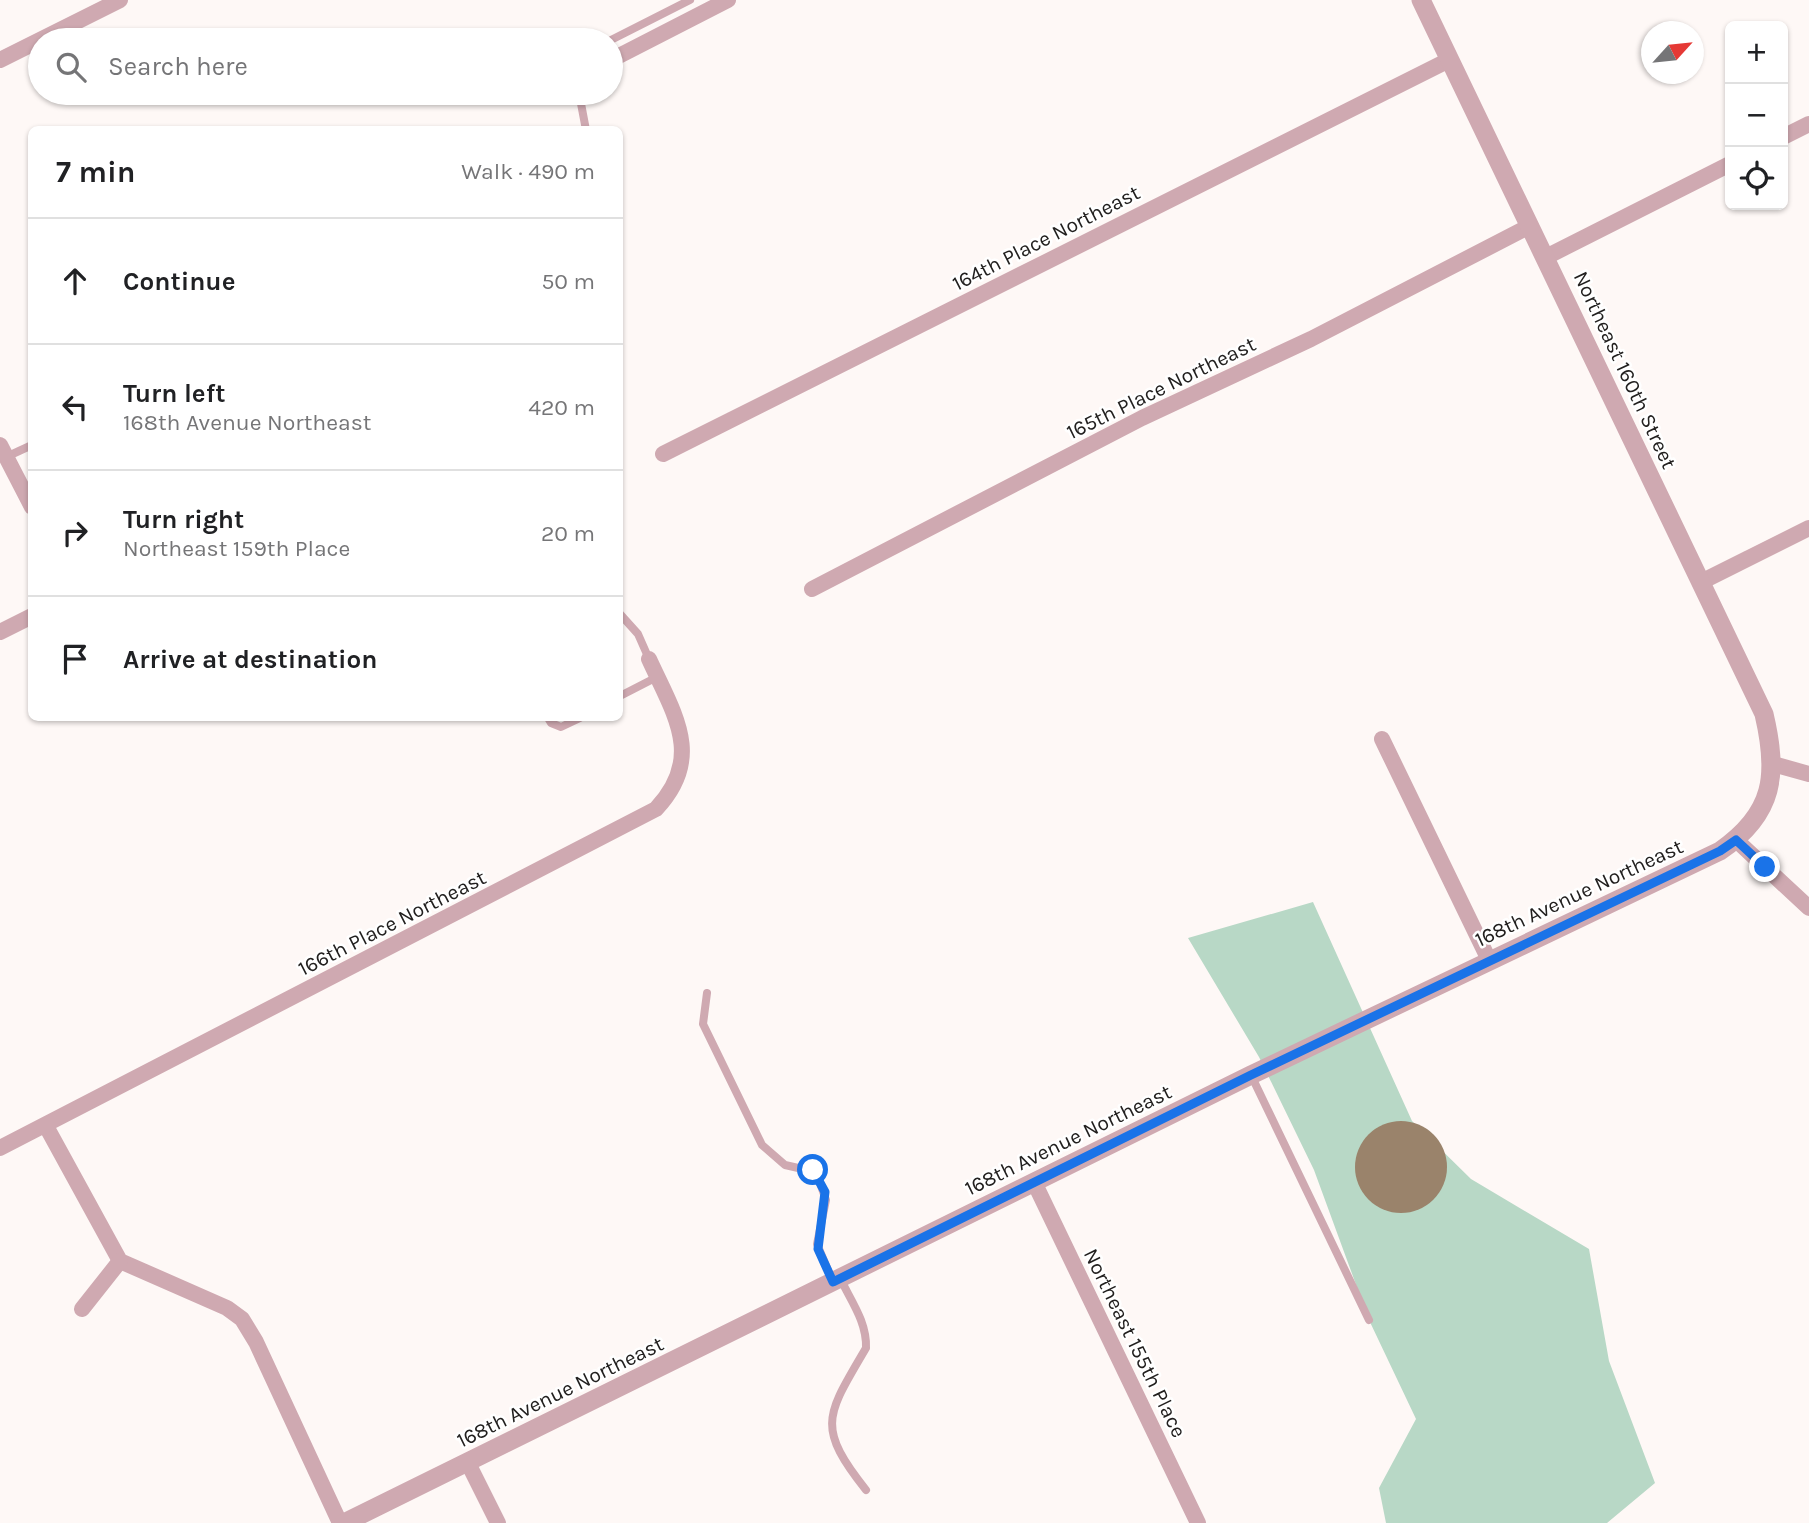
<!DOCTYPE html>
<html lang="en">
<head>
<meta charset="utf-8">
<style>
	body { margin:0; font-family:Karla,sans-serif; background:#f2f2f2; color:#202124 }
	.controls { position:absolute; right:21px; top:21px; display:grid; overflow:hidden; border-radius:10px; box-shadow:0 2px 5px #0004 }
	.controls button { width:63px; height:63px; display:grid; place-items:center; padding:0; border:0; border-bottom:2px solid #e0e0e0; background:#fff; color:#202124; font:35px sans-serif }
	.compass { position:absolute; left:1641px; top:21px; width:63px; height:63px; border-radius:50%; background:#fff; box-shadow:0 2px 5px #0004; rotate:63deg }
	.stop { position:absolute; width:21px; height:21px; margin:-16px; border:5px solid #1a73e8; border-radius:50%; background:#fff }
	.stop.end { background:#1a73e8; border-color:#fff; box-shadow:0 2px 7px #0008 }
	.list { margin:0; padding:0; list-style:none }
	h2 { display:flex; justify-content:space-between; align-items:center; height:91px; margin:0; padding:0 28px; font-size:30px }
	h2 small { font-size:23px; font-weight:400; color:#757577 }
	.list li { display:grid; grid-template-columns:46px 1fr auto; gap:21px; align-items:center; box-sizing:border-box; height:126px; padding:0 28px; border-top:2px solid #e0e0e0 }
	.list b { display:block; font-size:26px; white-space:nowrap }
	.list p { margin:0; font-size:23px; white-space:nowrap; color:#757577 }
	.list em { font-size:23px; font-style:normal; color:#757577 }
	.icon { flex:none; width:38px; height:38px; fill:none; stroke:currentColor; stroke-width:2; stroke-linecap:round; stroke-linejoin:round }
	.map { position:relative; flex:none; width:1809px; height:1523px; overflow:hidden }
	.search { position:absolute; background:#fff; box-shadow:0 2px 5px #0004; left:28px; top:28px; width:595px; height:77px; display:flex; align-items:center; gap:18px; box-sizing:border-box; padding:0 24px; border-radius:38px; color:#757577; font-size:26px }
	.panel { position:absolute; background:#fff; box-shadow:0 2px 5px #0004; left:28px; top:126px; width:595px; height:595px; border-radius:10px }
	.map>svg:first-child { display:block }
</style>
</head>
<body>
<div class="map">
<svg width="1809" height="1523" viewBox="0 0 1809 1523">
	<rect width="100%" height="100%" fill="#fef8f6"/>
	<polygon fill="#b8d8c6" points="1313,902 1412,1121 1471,1179 1589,1249 1609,1361 1655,1483 1607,1523 1386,1523 1379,1488 1416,1419 1369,1320 1314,1170 1259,1057 1188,938"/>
	<circle fill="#9a836b" cx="1401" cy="1167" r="46"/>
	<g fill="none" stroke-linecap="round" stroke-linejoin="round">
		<g stroke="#cfa9b1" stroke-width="8">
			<polyline points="611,40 690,0"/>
			<polyline points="579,93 586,130"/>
			<polyline points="6,457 32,445"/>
			<polyline points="620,614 638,634 649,659"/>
			<polyline points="620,696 657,677"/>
			<polyline points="548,718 551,723 561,727 580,718"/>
			<polyline points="707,993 703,1024 762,1145 785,1165 816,1172 826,1200 817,1244 833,1282"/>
			<polyline points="1251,1075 1369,1320"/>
			<path d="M840,1278C851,1301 867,1322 866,1348C827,1415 815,1426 866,1490"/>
		</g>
		<g stroke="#cfa9b1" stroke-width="16">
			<polyline points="0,60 120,0"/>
			<polyline points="611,60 728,0"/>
			<polyline points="1783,137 1809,124"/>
			<polyline points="1546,257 1730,164"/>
			<polyline points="0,445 32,507"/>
			<polyline points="663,454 1449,60"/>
			<polyline points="1701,582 1809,528"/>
			<polyline points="812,589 1142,418 1311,339 1530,226"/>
			<polyline points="0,632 32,616"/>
			<polyline points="1382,739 1489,960"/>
			<polyline points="1773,764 1809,774"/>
			<polyline points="1736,840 1809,908"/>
			<polyline points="46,1126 120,1261 227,1308 242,1319 256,1342 340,1523"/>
			<path d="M0,1148L656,809C705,757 674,714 649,659"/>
			<polyline points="1034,1182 1198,1523"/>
			<polyline points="82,1309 120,1261"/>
			<polyline points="468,1463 498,1523"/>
		</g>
		<path stroke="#cfa9b1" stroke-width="19" d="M344,1523L1251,1075L1720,851C1775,813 1778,774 1764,714L1421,0"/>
	</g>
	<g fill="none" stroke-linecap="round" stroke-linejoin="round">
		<polyline stroke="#1a73e8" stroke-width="9" points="813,1170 825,1192 818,1249 833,1282 1251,1075 1720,851 1736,840 1765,867"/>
	</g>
	<g text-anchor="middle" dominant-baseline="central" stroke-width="5" stroke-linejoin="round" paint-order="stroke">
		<g font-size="21" fill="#22201f" stroke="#fff">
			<text transform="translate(1046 238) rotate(-27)">164th Place Northeast</text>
			<text transform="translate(1625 370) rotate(65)">Northeast 160th Street</text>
			<text transform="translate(1161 388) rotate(-26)">165th Place Northeast</text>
			<text transform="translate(1579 893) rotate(-25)">168th Avenue Northeast</text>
			<text transform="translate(392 923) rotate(-27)">166th Place Northeast</text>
			<text transform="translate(1068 1140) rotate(-26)">168th Avenue Northeast</text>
			<text transform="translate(1135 1343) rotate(64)">Northeast 155th Place</text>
			<text transform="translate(560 1392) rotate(-26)">168th Avenue Northeast</text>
		</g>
	</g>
</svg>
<div class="controls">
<button>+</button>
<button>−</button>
<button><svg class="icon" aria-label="locate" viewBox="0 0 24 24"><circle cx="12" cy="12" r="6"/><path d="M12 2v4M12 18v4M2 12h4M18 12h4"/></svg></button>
</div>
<svg class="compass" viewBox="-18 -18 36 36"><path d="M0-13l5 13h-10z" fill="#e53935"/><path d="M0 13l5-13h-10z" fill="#757577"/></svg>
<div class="stop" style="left:813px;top:1170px"></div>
<div class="stop end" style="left:1765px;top:867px"></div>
<div class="search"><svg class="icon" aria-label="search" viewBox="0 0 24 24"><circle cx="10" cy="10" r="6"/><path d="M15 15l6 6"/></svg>Search here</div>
<section class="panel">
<h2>7 min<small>Walk · 490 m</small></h2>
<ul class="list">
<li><svg class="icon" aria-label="ahead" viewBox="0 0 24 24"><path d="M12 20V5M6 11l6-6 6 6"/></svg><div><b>Continue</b></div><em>50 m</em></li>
<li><svg class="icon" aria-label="left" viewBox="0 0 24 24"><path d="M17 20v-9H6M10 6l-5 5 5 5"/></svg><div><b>Turn left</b><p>168th Avenue Northeast</p></div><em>420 m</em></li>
<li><svg class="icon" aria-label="right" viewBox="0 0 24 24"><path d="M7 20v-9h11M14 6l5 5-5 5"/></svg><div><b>Turn right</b><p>Northeast 159th Place</p></div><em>20 m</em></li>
<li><svg class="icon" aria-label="arrive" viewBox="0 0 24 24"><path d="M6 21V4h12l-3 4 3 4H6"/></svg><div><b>Arrive at destination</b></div></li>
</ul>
</section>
</div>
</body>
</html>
